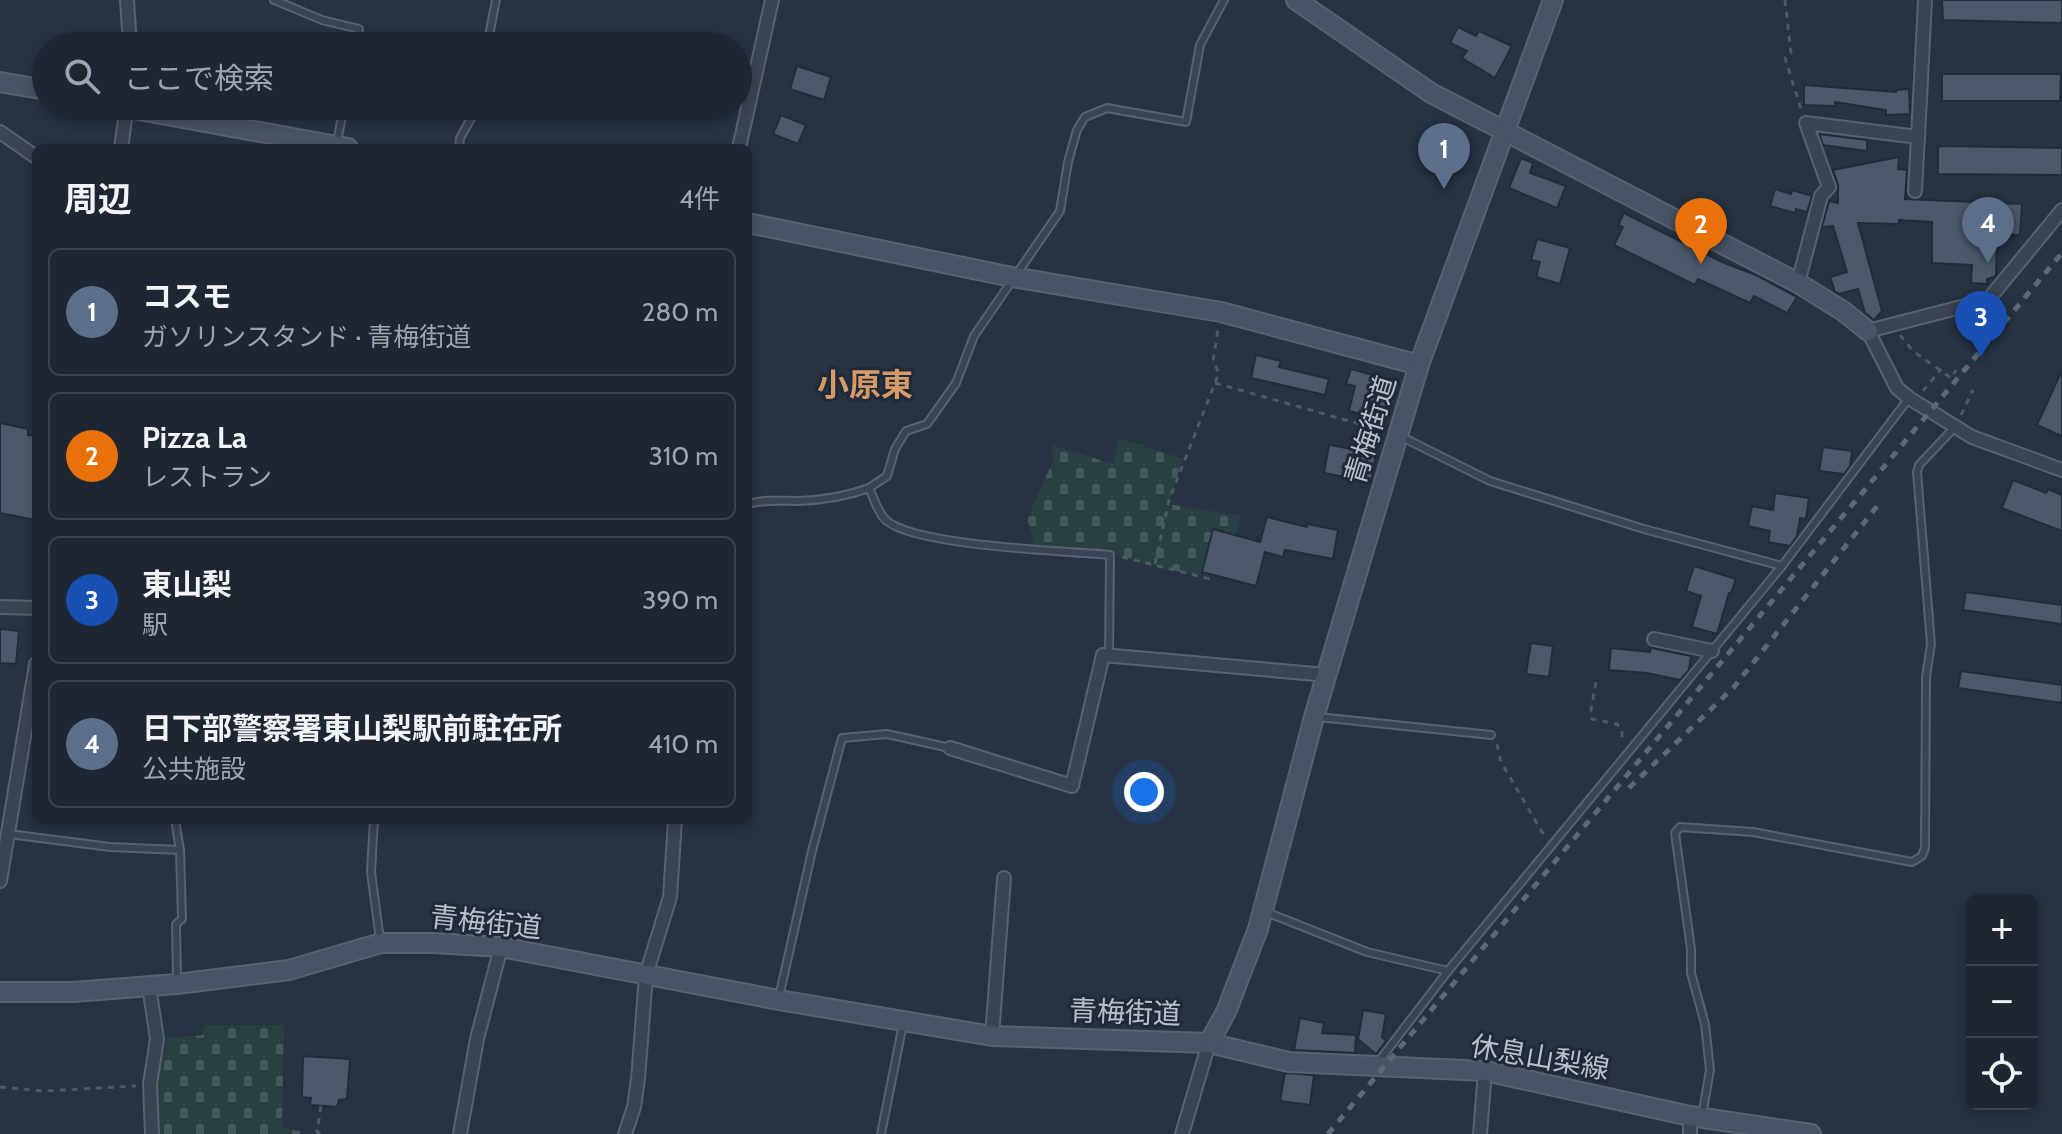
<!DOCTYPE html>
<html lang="ja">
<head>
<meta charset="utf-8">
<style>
	body { margin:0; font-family:Cabin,"Noto Sans JP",sans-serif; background:#2a323e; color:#f1f3f6 }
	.controls { position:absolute; right:24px; bottom:24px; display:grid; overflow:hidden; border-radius:12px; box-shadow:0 4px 12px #0003 }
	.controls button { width:72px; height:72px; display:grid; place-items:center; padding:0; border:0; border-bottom:2px solid #3b434d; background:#1d2632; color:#f1f3f6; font:40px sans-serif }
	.you { position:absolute; left:1144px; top:792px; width:28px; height:28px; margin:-20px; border:6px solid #fff; border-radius:50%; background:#1a73e8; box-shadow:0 0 0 12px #1a73e833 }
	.badge { display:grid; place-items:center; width:52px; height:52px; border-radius:50%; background:#bca0f2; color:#fff; font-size:26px; font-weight:700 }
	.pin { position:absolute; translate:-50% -66px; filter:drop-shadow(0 2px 4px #0008) }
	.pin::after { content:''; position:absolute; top:42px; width:28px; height:24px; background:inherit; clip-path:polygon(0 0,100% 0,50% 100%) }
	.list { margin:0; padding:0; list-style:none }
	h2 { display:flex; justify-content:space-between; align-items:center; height:104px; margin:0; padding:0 32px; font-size:34px }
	h2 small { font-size:26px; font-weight:400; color:#a0a5ac }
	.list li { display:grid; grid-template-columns:52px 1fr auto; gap:24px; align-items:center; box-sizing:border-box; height:128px; margin:0 16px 16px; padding:0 16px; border:2px solid #3b434d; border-radius:12px }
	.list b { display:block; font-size:30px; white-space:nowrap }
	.list p { margin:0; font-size:26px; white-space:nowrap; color:#a0a5ac }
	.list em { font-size:26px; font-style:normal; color:#a0a5ac }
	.icon { flex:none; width:44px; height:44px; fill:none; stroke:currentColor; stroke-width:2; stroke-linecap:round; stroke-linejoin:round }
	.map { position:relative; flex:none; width:2062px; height:1134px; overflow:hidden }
	.search { position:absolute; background:#1d2632; box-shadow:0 4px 12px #0003; left:32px; top:32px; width:720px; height:88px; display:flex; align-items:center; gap:20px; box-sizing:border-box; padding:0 28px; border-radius:44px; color:#a0a5ac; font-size:30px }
	.panel { position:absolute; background:#1d2632; box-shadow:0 4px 12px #0003; left:32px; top:144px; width:720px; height:680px; border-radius:12px }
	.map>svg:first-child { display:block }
</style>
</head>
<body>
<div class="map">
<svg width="2062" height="1134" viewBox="0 0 2062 1134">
	<defs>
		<pattern id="cemetery-stones" width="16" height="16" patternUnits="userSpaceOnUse" patternTransform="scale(2)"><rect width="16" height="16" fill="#294043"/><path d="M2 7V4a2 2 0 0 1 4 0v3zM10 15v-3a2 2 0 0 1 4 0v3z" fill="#465a5d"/></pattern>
	</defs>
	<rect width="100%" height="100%" fill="#273242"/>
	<g fill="url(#cemetery-stones)">
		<polygon points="1119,438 1183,459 1168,504 1241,516 1235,535 1213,530 1202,572 1198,576 1110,555 1036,548 1027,519 1053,461 1052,445 1113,464"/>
		<polygon points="205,1025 284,1025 282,1128 300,1131 300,1134 152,1134 157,1039 203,1035"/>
	</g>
	<g fill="#4d596b" stroke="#222b39" stroke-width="2">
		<polygon points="1942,0 2062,0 2062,23 1943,20"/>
		<polygon points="1458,27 1476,36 1479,31 1512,46 1495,78 1462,58 1467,51 1450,43"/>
		<polygon points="797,66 831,77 824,100 790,89"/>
		<polygon points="1942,74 2061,74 2060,101 1942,101"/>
		<polygon points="1804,85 1896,92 1896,90 1909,89 1910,114 1886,115 1886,110 1835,102 1835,106 1804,105"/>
		<polygon points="781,115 806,125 798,144 773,134"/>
		<polygon points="1819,134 1867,140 1867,151 1823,145"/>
		<polygon points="1938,146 2062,148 2062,175 1938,174"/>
		<polygon points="1899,157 1898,169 1907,170 1905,199 2022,204 2020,235 1997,234 1996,276 1987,279 1987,284 1971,283 1972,265 1932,263 1932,222 1899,220 1899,224 1858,223 1882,311 1874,320 1865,313 1858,289 1839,294 1835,292 1830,277 1847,272 1833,226 1822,227 1829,201 1838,203 1838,185 1833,170"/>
		<polygon points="1521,158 1533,163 1530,173 1566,186 1557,208 1509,188"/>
		<polygon points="1775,189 1791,194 1792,190 1812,196 1807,212 1796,209 1795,213 1770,206"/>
		<polygon points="1624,213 1722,262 1756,275 1797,297 1787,313 1754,296 1750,303 1698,279 1695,285 1614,245 1623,227 1618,225"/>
		<polygon points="1537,239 1570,248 1560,284 1536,277 1540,262 1531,260"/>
		<polygon points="1256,355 1281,361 1279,367 1329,379 1325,395 1251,378"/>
		<polygon points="1351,369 1388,379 1382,399 1390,401 1386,420 1349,411 1355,386 1346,384"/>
		<polygon points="2062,370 2062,436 2037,425"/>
		<polygon points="0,423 28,429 28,435 36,436 36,520 0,513"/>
		<polygon points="1329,445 1376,453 1371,482 1324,473"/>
		<polygon points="1823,447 1852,451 1850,466 1844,474 1819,471"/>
		<polygon points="2013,480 2046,493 2048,489 2062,495 2062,531 2002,508"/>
		<polygon points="1775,493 1809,498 1806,519 1800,518 1797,536 1790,546 1768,542 1770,531 1748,526 1752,506 1773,510"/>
		<polygon points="1267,517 1307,527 1307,524 1338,530 1333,559 1285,550 1283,557 1265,552 1256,586 1202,572 1213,529 1260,542"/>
		<polygon points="1694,566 1736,579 1731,593 1729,593 1717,634 1692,627 1701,596 1686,591"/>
		<polygon points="1966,592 2062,605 2062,624 1963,610"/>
		<polygon points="0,629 19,631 16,664 0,663"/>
		<polygon points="1531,643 1553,646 1549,677 1526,674"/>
		<polygon points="1611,648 1650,652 1651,648 1691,656 1689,670 1680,680 1647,673 1609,670"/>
		<polygon points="1961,671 2062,685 2062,703 1958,688"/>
		<polygon points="1363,1010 1386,1014 1382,1037 1386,1041 1376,1054 1358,1039"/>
		<polygon points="1300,1018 1324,1023 1322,1033 1356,1035 1355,1053 1294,1050"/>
		<polygon points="303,1056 350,1059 347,1099 339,1100 337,1107 310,1105 311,1098 302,1097"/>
		<polygon points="1285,1073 1314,1075 1310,1105 1280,1101"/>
	</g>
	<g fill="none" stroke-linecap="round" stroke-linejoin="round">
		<g stroke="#59626f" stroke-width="10">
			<g id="lane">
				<polyline points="274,0 322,20 359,29 356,46"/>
				<polyline points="487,46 496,0"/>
				<polyline points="337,142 344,106"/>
				<polyline points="459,148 460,138 478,106"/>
				<polyline points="1400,436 1490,481 1644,529 1782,566"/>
				<polyline points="869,488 887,476 895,449 906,431 927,424 956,383 974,336 1060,211 1068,162 1077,130 1085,117 1107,108 1186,122 1200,45 1224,0"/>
				<path d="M748,504C765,499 782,501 799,501C823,500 847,496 869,488C874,498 878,514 887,521C917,546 1064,551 1110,555L1109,655"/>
				<polyline points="1318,717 1491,735"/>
				<polyline points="175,820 180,850 182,919 176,924 177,982"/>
				<polyline points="374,820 371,872 380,940"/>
				<polyline points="9,834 110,847 180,850"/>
				<polyline points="1266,912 1367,952 1448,971"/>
				<polyline points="779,997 812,851 842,738 887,734 950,748"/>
				<polyline points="1379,1061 1448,971 1782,566 1909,398"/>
				<polyline points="1702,1116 1710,1070 1705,1024 1691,973 1691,949 1675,833 1680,827 1753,832 1912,862 1922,856 1925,848 1926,677 1931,644 1917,472 1919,465 1954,428"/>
				<polyline points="881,1134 903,1024"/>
			</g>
		</g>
		<g stroke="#59626f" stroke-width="16">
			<g id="street">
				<polyline points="127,0 130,46"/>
				<polyline points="0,132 36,157"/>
				<polyline points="1918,137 1925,0"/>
				<polyline points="121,148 127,106"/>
				<polyline points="739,148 772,0"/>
				<polyline points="2062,210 1988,300 1868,331 1897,388 1909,398 1972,437 2062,470"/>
				<polyline points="1798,283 1821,196 1829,187 1806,123 1918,137 1915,191"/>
				<polyline points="0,607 36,608"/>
				<polyline points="1654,639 1712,651"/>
				<polyline points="950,748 1072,786 1103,655 1327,675"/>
				<polyline points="0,881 36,664"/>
				<polyline points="149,986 157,1039 150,1084 152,1134"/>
				<polyline points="992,1036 1004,878"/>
				<polyline points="1690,1116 1690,1134"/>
				<polyline points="460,1134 477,1039 501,947"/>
				<polyline points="625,1134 634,1107 638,1079 646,975 670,897 675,820"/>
				<polyline points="1182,1134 1209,1043"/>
				<polyline points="1480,1134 1485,1071"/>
			</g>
		</g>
		<g stroke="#59626f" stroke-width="22">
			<g id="secondary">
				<polyline points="1296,0 1431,93 1798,283 1843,311 1868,331"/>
				<polyline points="0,82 46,90"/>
				<polyline points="117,106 348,148"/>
				<polyline points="748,223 1012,277 1221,312 1419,365"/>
				<polyline points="0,992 73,992 177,984 289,970 381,943 433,943 501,947 779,1000 992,1036 1209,1043 1289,1062 1485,1071 1690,1116 1811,1134"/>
				<polyline points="1209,1043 1226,1012 1258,929 1314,717 1419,365 1553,0"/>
			</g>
		</g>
		<g stroke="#475d60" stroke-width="3" stroke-dasharray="6 6" stroke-linecap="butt">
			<polyline points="1785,0 1791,53 1785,58 1802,112"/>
			<polyline points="1900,335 1913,351 1951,378 1956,370"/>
			<polyline points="1215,383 1381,430"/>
			<polyline points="1923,391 1941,369"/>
			<polyline points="1961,415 1973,390"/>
			<polyline points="1122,557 1210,579"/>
			<polyline points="1155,564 1169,500 1219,373 1213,361 1218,329"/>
			<polyline points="1596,682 1591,710 1592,719 1617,724 1622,730 1622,743"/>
			<polyline points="1497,744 1501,762 1545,837"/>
			<polyline points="0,1087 43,1091 136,1086"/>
			<polyline points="321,1106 317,1132 322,1134"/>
		</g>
		<use href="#lane" stroke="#3b4452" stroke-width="6"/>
		<use href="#street" stroke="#3b4452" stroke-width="12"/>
		<use href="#secondary" stroke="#495365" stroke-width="18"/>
		<g stroke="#5d6879" stroke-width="5" stroke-dasharray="8 8" stroke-linecap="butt">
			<polyline points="1629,788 1734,687 1882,500"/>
			<polyline points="1328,1134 2062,253"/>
		</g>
	</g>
	<g text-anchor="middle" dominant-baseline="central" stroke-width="6" stroke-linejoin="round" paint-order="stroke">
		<g font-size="28" fill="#b8c0cc" stroke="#202937">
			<text transform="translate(1370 430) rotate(-73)">青梅街道</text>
			<text transform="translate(486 922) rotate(6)">青梅街道</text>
			<text transform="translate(1125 1012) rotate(2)">青梅街道</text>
			<text transform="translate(1540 1057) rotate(10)">休息山梨線</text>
		</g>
		<g font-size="32" font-weight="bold" fill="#d59a6a" stroke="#202937">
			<text x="865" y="384">小原東</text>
		</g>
	</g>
</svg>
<div class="controls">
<button>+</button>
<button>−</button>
<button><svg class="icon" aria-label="locate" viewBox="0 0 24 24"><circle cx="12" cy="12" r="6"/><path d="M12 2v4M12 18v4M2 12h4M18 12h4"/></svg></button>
</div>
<div class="you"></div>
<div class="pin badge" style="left:1444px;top:189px;background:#5c6f8a">1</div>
<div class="pin badge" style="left:1701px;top:264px;background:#e8710a">2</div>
<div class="pin badge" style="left:1981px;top:357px;background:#1a4fb4">3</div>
<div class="pin badge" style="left:1988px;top:263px;background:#5c6f8a">4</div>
<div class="search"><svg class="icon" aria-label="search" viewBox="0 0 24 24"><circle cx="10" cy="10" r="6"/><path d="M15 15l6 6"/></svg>ここで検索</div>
<section class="panel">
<h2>周辺<small>4件</small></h2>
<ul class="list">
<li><span class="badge" style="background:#5c6f8a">1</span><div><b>コスモ</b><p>ガソリンスタンド · 青梅街道</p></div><em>280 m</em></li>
<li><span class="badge" style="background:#e8710a">2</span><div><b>Pizza La</b><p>レストラン</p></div><em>310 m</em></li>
<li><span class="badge" style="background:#1a4fb4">3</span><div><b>東山梨</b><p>駅</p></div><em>390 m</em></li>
<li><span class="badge" style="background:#5c6f8a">4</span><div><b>日下部警察署東山梨駅前駐在所</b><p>公共施設</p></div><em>410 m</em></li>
</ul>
</section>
</div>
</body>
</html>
